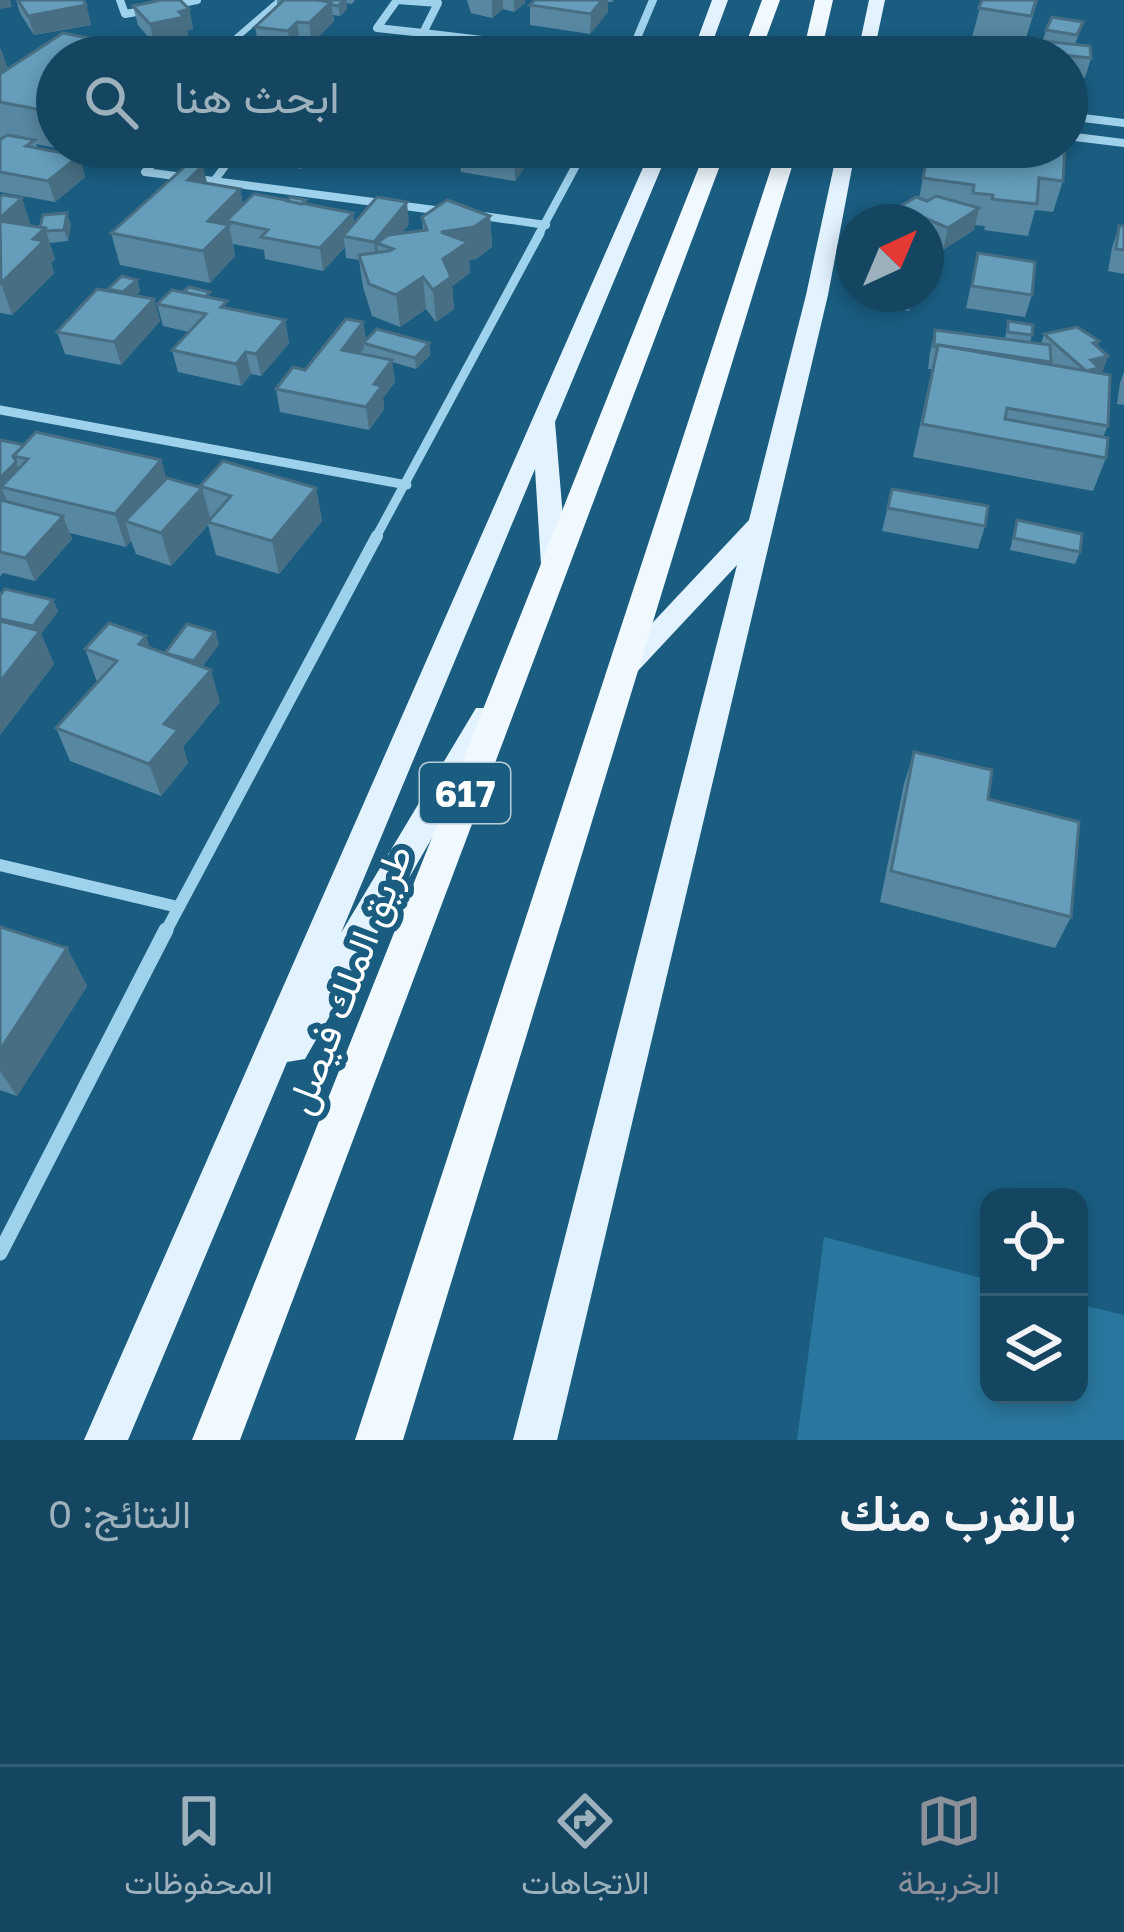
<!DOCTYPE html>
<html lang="ar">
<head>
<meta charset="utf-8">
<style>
	body { margin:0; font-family:"Golos Text",Vazirmatn,sans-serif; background:#21506a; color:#f1f3f6; direction:rtl }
	.controls { position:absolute; right:36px; bottom:36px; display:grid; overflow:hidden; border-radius:24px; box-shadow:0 6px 18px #0003 }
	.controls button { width:108px; height:108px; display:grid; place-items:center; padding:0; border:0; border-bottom:3px solid #335e76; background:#144661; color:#f1f3f6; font:60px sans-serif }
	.compass { position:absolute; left:836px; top:204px; width:108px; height:108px; border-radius:50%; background:#144661; box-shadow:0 6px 18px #0003; rotate:44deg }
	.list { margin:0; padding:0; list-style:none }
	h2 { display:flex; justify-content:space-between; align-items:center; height:156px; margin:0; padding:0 48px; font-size:51px }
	h2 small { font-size:39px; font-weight:400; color:#9db1bd }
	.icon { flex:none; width:66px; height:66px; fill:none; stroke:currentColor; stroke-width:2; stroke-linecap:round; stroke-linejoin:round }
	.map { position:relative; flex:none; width:1124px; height:1440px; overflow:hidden; direction:ltr }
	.search { position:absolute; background:#144661; box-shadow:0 6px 18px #0003; left:36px; right:36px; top:36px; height:132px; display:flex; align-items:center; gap:30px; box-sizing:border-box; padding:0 42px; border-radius:66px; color:#9db1bd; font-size:45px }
	.sheet { height:324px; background:#144661 }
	nav { display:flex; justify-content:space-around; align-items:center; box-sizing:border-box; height:168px; border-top:3px solid #335e76; background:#144661; font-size:33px; color:#9db1bd }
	nav a { display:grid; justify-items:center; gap:6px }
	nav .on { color:#8c9099 }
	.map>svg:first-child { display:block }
</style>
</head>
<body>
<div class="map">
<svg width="1124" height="1440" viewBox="0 0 1124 1440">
	<rect width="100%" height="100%" fill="#1a5d81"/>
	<polygon fill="#29779e" points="824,1237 989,1280 989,1395 1079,1395 1079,1304 1124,1315 1124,1440 797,1440"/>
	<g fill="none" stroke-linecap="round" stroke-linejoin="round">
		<polyline stroke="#9ed1eb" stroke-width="6" points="214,57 280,0"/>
		<g stroke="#9ed1eb" stroke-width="8">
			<polyline points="120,0 125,14 148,10"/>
			<polygon points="397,0 438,3 423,33 377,28"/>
			<polyline points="168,6 197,0"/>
			<polyline points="423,33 628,57"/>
			<polyline points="629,57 653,0"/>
			<polyline points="1067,116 1124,123"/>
			<polyline points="1067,136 1124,143"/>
			<polyline points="169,147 145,172 450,212"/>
			<polyline points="214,181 239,147"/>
			<polyline points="476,215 546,225"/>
			<polyline points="538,236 586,147"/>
		</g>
		<g stroke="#9ed1eb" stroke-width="9">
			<polyline points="0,410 407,485"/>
			<polyline points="375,539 540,233"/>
		</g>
		<g stroke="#9ed1eb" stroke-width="12">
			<polyline points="0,865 178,907"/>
			<polyline points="165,933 377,536"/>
		</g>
		<polyline stroke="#9ed1eb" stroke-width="15" points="0,1253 166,930"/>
		<g fill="#e2f3ff" fill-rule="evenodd">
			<polygon points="712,0 728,0 707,57 691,57"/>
			<polygon points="869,0 885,0 873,57 857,57"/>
			<polygon points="652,147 670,147 555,422 567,565 554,574 541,565 535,469 341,933 476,708 498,708 502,716 305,1059 287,1062 128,1440 84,1440"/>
			<polygon points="838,147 856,147 828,295 557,1440 513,1440 737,565 635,674 625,678 611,667 749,520 806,295"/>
		</g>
		<g fill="#f0f9ff" fill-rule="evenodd">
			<polygon points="762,0 780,0 759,57 741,57"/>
			<polygon points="815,0 833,0 820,57 802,57"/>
			<polygon points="707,147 727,147 240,1440 192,1440"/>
			<polygon points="778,147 798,147 403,1440 355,1440"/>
		</g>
	</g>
	<g fill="#5787a1">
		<polygon points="16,0 83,0 86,5 91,25 34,35 20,13"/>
		<polygon points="277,0 355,0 352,4 346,3 347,9 340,16 333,15 334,21 312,43 300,42 291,51 259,47 255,27 277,6"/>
		<polygon points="467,0 525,0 525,3 514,12 503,9 492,18 471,13"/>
		<polygon points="535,0 614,0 612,2 608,2 608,12 590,34 530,25 530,5"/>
		<polygon points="982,0 1038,0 1024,44 972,37"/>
		<polygon points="133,6 189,9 193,29 187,30 188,36 154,44 138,25"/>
		<polygon points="1046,30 1080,32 1075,44 1091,58 1085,78 1067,76 1067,57 1028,57 1032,40 1060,43 1043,40"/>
		<polygon points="63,33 168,54 169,57 57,57 57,147 117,147 104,158 36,144 38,148 79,156 85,177 55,202 0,192 0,140 3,138 0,137 0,74 4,72 0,72 0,48 8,69"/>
		<polygon points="255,147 328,147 301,169 257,159"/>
		<polygon points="361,147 435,147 417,165 362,153"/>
		<polygon points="462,147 537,147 537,149 515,181 461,172 459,151"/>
		<polygon points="929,147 1063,181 1053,212 1035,210 1028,236 984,230 985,226 975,225 974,230 943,250 926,242 926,222 896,222 899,207 919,198"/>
		<polygon points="240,189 243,205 306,200 307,204 353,213 354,223 409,224 402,233 423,230 422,217 490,216 492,247 476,259 469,260 470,273 452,286 454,309 436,322 426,309 400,327 372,316 363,287 359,260 346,258 345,247 323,271 265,259 264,250 233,244 235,256 210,283 120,265 111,233"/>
		<polygon points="0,197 31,226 40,227 71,225 68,241 49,243 55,259 51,263 54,273 12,315 0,313"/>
		<polygon points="1119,226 1124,226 1124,274 1108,271 1112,248"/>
		<polygon points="978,253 1032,295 1025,317 966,308"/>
		<polygon points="137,280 140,291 135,296 154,299 160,321 121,365 65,354 57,332 108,291 108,289"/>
		<polygon points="871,294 913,294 909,311 869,304"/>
		<polygon points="212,298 228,309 285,320 289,343 261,376 251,374 241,386 178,372 172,350 189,332 163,326 157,304"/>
		<polygon points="1008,321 1032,335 1030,342 1041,344 1044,334 1097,346 1108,356 1102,373 1108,426 1103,437 1106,458 1093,491 913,457 932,369 928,369 930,353 935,330 1005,339"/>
		<polygon points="363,322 366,340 429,343 430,355 416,369 392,362 395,382 383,398 384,409 369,430 280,412 276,389 305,370"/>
		<polygon points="1124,372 1124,405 1117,404 1120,383"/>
		<polygon points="0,440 24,445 161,460 166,478 200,487 316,488 322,521 279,574 216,555 208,525 171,566 136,554 131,541 126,547 70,533 72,539 35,581 3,573 0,577"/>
		<polygon points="892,489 985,526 978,549 882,531"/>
		<polygon points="1017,520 1080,552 1075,564 1010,550"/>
		<polygon points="0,595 53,600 58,611 41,634 54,664 0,735"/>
		<polygon points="215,632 219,644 202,667 220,702 183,747 188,763 161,796 70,761 56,728 97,682 85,649 151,648 165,653"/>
		<polygon points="914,752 988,799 1071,917 1055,948 880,902 904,784"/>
		<polygon points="0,927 67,948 87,986 17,1096 0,1090"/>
	</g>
	<g fill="#476e83">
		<polygon points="0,0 10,0 12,7 0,9"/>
		<polygon points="346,0 347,9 340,16 338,6"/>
		<polygon points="492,0 503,0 503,9 492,18"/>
		<polygon points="514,0 525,0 525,3 514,12"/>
		<polygon points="602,0 608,0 608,12 590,34 591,14"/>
		<polygon points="331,2 334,21 312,43 309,23"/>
		<polygon points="86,5 91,25 34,35 28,16"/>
		<polygon points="189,9 193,29 187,30 188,36 154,44 150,24"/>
		<polygon points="297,22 300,42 291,51 288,31"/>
		<polygon points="0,51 2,51 8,71 0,72"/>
		<polygon points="101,147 117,147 104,158"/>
		<polygon points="298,147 328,147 301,169"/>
		<polygon points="415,147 435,147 417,165"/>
		<polygon points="523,147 537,147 537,149 515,181 514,159"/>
		<polygon points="79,156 85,177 55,202 48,181"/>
		<polygon points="203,165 210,196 188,180"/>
		<polygon points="240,189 246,220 226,221 227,227 229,225 235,256 210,283 203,251 208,221"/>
		<polygon points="22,198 32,229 0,228 0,218"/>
		<polygon points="407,202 409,224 390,248 377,243 379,261 377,264 374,242"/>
		<polygon points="979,208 974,230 943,250 948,228"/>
		<polygon points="67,213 71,225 68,241 64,230"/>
		<polygon points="353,213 356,235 343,236 345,247 323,271 320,248"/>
		<polygon points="490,216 492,247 476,259 469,260 470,273 452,286 454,309 436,322 433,290 441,232"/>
		<polygon points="45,228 55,259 51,263 54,273 12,315 1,283 33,239"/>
		<polygon points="423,277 426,309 400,327 396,295"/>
		<polygon points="137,280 140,291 126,303 123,292"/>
		<polygon points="154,299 160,321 121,365 114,342"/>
		<polygon points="285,320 289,343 261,376 256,354"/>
		<polygon points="363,322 366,344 363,343 364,348 346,372 342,350"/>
		<polygon points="1099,341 1092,360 1108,356 1100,379 1091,391 1093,343"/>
		<polygon points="429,343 430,355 416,369 415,358"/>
		<polygon points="246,352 251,374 241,386 236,364"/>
		<polygon points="392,360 395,382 383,398 384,409 369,430 366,407 374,384"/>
		<polygon points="161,460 170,493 125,521 131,541 126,547 115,514"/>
		<polygon points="16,462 25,485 1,487 8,503 0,511 0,478"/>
		<polygon points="202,488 211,521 171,566 161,533"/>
		<polygon points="316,488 322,521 279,574 272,541"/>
		<polygon points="63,516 72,539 35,581 25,558"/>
		<polygon points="53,600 58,611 41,634 54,664 0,735 0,682 37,635 33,626"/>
		<polygon points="215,632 219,644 198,673 194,661"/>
		<polygon points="146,636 158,669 139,644"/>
		<polygon points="211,670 220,702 183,747 188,763 161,796 149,764 164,724"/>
		<polygon points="67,948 87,986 17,1096 0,1071 0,1050"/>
	</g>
	<g fill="#659dbb" stroke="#476e83" stroke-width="3">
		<polygon points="18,0 83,0 86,5 28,16"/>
		<polygon points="161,0 180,0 189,9 179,12 184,17 150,24 133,6"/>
		<polygon points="284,0 318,0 331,2 309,23 297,22 288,31 255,27"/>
		<polygon points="318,0 345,0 338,6 332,5 331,2"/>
		<polygon points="535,0 602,0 591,14 530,5"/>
		<polygon points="982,0 1036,0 1031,16 979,8"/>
		<polygon points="1052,17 1083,22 1077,35 1046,30"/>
		<polygon points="63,33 168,54 163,57 57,57 57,113 0,102 0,74"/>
		<polygon points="355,38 380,43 374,48 393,52 386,57 348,57 354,53 339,50"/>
		<polygon points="1032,40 1090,46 1091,58 1032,52"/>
		<polygon points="523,45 586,54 583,57 513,57"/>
		<polygon points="453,51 494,57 430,57 432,54 448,57"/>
		<polygon points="7,135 35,140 26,146 79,156 48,181 0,172 0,140"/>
		<polygon points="462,147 523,147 514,159 459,151"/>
		<polygon points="929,147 1065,147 1063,181 1039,178 1037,204 992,199 993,195 973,193 974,185 923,178"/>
		<polygon points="189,163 203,165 188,180 240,189 208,221 229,225 203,251 111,233"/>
		<polygon points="254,194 353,213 320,248 261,237 268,230 226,221"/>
		<polygon points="3,195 22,198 0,218 0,197"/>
		<polygon points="936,196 979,208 948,228 899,207 916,197 927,201"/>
		<polygon points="290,197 306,200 302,204 287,201"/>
		<polygon points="377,197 407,202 374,242 343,236"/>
		<polygon points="447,200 490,216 474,227 441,232 468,242 443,259 451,277 433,290 423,277 396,295 369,284 359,255 389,251 393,249 377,243 388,235 427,230 422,217"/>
		<polygon points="67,213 64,230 46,231 45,228 40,227 43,215"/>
		<polygon points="0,221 45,228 33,239 44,241 1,283"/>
		<polygon points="1119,226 1124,226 1124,250 1116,249"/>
		<polygon points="978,253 1035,262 1032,295 972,286"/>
		<polygon points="122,276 137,280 123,292 108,289"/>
		<polygon points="189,287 210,292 205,297 183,292"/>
		<polygon points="97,289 154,299 114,342 57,332"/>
		<polygon points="172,290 227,301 221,307 285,320 256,354 246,352 236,364 172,350 206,314 157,304"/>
		<polygon points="878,294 913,294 911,299"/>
		<polygon points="346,319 363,322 342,350 392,360 374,384 382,386 366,407 276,389 293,367 305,370"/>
		<polygon points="1008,321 1033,325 1032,335 1008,332"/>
		<polygon points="1077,327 1099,341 1093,343 1108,356 1091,360 1099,368 1086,371 1044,334"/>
		<polygon points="377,329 429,343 415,358 363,343"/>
		<polygon points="935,330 1050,345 1051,362 938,345 937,347 934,346"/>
		<polygon points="938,345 1110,375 1108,426 1007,408 1005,419 1108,438 1106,458 922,424"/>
		<polygon points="36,432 161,460 115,514 1,487 28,459 13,456"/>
		<polygon points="0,440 24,445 13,456 16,462 0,478"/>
		<polygon points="223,461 316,488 272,541 208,522 231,496 200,486"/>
		<polygon points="167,478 202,488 161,533 125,521"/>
		<polygon points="892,489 988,506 985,526 888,508"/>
		<polygon points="0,500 63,516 25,558 0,552"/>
		<polygon points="1017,520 1082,534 1080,552 1014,538"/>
		<polygon points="5,589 53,600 33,626 0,619 0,595"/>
		<polygon points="0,621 40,631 0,682"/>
		<polygon points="109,623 146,636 139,644 211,670 164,724 178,730 149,764 56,728 117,661 85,649"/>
		<polygon points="187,624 215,632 194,661 165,653"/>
		<polygon points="914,752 992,770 988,799 1079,822 1071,917 891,871"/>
		<polygon points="0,927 67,948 0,1050"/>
	</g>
	<g text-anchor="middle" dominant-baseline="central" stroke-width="12" stroke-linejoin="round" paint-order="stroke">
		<rect fill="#1a5d81" stroke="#baced9" stroke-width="3" x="420" y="763" width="90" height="60" rx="9"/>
		<g font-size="36" font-weight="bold" fill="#fff">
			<text x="465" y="793">617</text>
		</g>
		<g font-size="39" fill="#fff" stroke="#1a5d81">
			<text transform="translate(348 979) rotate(-69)">طريق الملك فيصل</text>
		</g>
	</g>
</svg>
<div class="controls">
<button><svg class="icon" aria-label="locate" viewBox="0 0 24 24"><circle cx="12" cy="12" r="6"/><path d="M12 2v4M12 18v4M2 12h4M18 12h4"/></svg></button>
<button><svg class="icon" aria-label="layers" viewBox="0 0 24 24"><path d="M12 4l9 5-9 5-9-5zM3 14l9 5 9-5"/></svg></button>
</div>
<svg class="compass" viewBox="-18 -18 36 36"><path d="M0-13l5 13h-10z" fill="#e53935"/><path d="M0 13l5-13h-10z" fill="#9db1bd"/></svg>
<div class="search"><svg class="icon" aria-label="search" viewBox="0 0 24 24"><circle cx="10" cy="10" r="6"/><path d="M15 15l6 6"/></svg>ابحث هنا</div>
</div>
<section class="sheet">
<h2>بالقرب منك<small>النتائج: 0</small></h2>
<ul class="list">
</ul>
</section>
<nav>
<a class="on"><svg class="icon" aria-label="map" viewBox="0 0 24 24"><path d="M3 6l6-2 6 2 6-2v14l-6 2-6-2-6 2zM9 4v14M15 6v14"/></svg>الخريطة</a>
<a><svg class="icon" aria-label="directions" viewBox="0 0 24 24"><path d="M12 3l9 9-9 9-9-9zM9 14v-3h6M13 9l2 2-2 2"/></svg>الاتجاهات</a>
<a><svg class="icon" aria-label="saved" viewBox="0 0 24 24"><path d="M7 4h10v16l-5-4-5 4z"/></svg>المحفوظات</a>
</nav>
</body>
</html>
